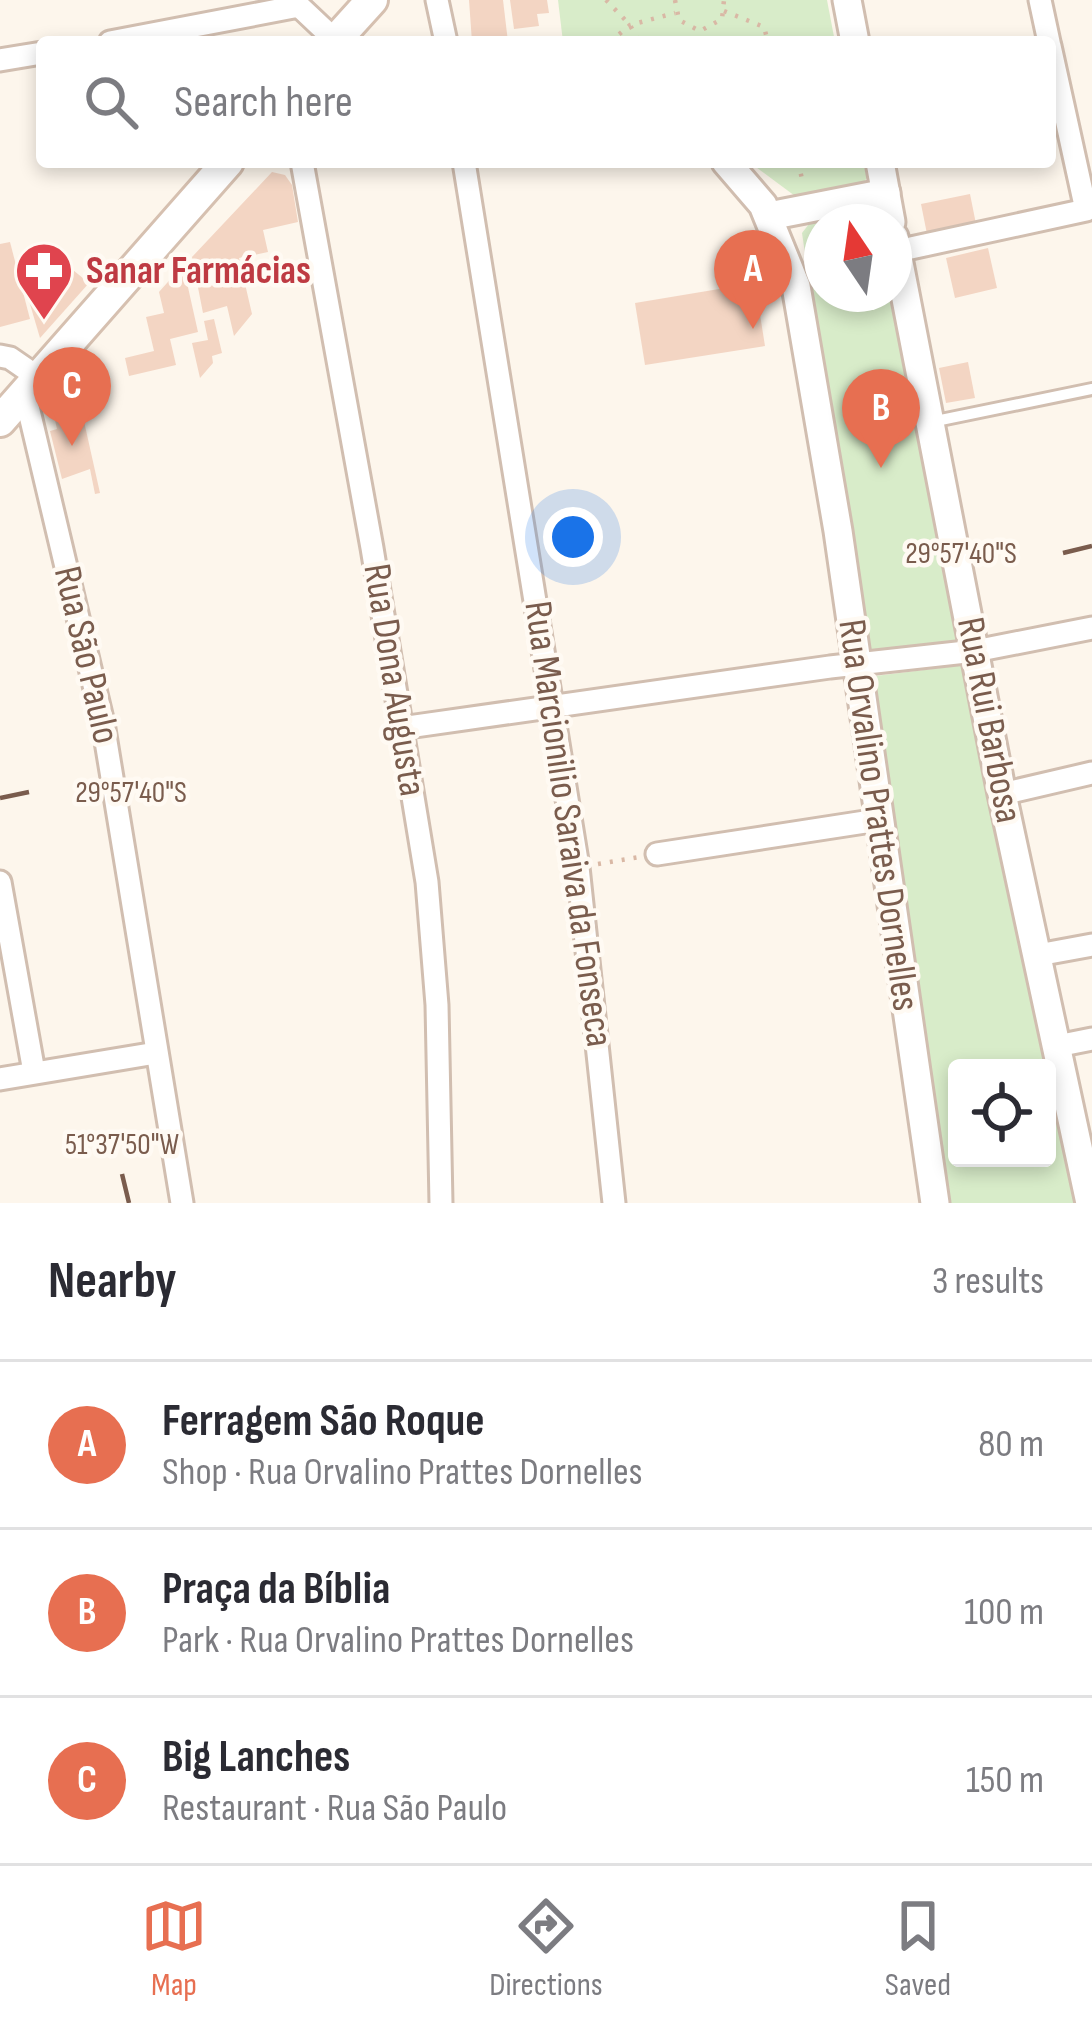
<!DOCTYPE html>
<html lang="en">
<head>
<meta charset="utf-8">
<style>
	body { margin:0; font-family:"Sofia Sans Condensed",sans-serif; background:#f2f2f3; color:#2b2b33 }
	.controls { position:absolute; right:36px; bottom:36px; display:grid; overflow:hidden; border-radius:12px; box-shadow:0 6px 18px #0003 }
	.controls button { width:108px; height:108px; display:grid; place-items:center; padding:0; border:0; border-bottom:3px solid #e1e1e2; background:#fff; color:#2b2b33; font:60px sans-serif }
	.compass { position:absolute; left:804px; top:204px; width:108px; height:108px; border-radius:50%; background:#fff; box-shadow:0 6px 18px #0003; rotate:347deg }
	.you { position:absolute; left:573px; top:537px; width:42px; height:42px; margin:-30px; border:9px solid #fff; border-radius:50%; background:#1a73e8; box-shadow:0 0 0 18px #1a73e833 }
	.badge { display:grid; place-items:center; width:78px; height:78px; border-radius:50%; background:#e76f51; color:#fff; font-size:39px; font-weight:700 }
	.pin { position:absolute; translate:-50% -99px; filter:drop-shadow(0 3px 6px #0008) }
	.pin::after { content:''; position:absolute; top:63px; width:42px; height:36px; background:inherit; clip-path:polygon(0 0,100% 0,50% 100%) }
	.list { margin:0; padding:0; list-style:none }
	h2 { display:flex; justify-content:space-between; align-items:center; height:156px; margin:0; padding:0 48px; font-size:51px }
	h2 small { font-size:39px; font-weight:400; color:#7c7c81 }
	.list li { display:grid; grid-template-columns:78px 1fr auto; gap:36px; align-items:center; box-sizing:border-box; height:168px; padding:0 48px; border-top:3px solid #e1e1e2 }
	.list b { display:block; font-size:45px; white-space:nowrap }
	.list p { margin:0; font-size:39px; white-space:nowrap; color:#7c7c81 }
	.list em { font-size:39px; font-style:normal; color:#7c7c81 }
	.icon { flex:none; width:66px; height:66px; fill:none; stroke:currentColor; stroke-width:2; stroke-linecap:round; stroke-linejoin:round }
	.map { position:relative; flex:none; width:1092px; height:1203px; overflow:hidden }
	.search { position:absolute; background:#fff; box-shadow:0 6px 18px #0003; left:36px; right:36px; top:36px; height:132px; display:flex; align-items:center; gap:30px; box-sizing:border-box; padding:0 42px; border-radius:12px; color:#7c7c81; font-size:45px }
	.sheet { height:660px; background:#fff }
	nav { display:flex; justify-content:space-around; align-items:center; box-sizing:border-box; height:168px; border-top:3px solid #e1e1e2; background:#fff; font-size:33px; color:#7c7c81 }
	nav a { display:grid; justify-items:center; gap:6px }
	nav .on { color:#e76f51 }
	.map>svg:first-child { display:block }
</style>
</head>
<body>
<div class="map">
<svg width="1092" height="1203" viewBox="0 0 1092 1203">
	<rect width="100%" height="100%" fill="#fdf6ec"/>
	<g fill="#d8ecc9" fill-rule="evenodd">
		<polygon points="558,0 827,0 835,42 563,42"/>
		<polygon points="749,162 863,162 867,178 863,183 795,196"/>
		<polygon points="869,209 877,222 822,222 822,294 891,294 961,641 864,652 802,233 816,215"/>
		<path d="M964,665L1076,1203H945L867,677ZM957,1068H1047V1158H957Z"/>
	</g>
	<g fill="#f3d5c3">
		<polygon points="469,0 503,0 508,42 472,42"/>
		<polygon points="510,0 547,0 549,13 537,14 539,26 514,29"/>
		<polygon points="272,172 285,175 292,185 298,222 263,230 268,252 239,258 252,314 234,336 227,306 203,313 192,257"/>
		<polygon points="970,194 976,224 927,234 921,204"/>
		<polygon points="10,242 30,319 0,327 0,244"/>
		<polygon points="988,248 997,288 955,298 946,258"/>
		<polygon points="47,249 89,283 40,338 22,277"/>
		<polygon points="183,265 198,332 170,339 176,365 129,376 125,358 154,351 146,317 164,313 159,292"/>
		<polygon points="755,283 765,346 645,365 635,303"/>
		<polygon points="214,319 222,353 212,356 213,363 200,378 192,343 208,340 204,321"/>
		<polygon points="968,362 975,398 946,403 939,368"/>
		<polygon points="77,390 100,493 95,494 90,469 62,479 50,431 57,429 54,416"/>
	</g>
	<g fill="none" stroke-linecap="round" stroke-linejoin="round">
		<g stroke="#d1beb0" stroke-width="16">
			<polyline id="service" points="931,422 1092,389"/>
		</g>
		<g stroke="#d1beb0" stroke-width="27">
			<g id="minor">
				<polyline points="437,0 446,42"/>
				<polyline points="1040,0 1049,42"/>
				<polyline points="110,42 299,6 335,40"/>
				<polyline points="0,60 42,53"/>
				<polyline points="302,162 372,548 427,882 437,1005 441,1203"/>
				<polyline points="464,162 578,867 614,1203"/>
				<polyline points="897,251 1086,210 1050,46"/>
				<polyline points="0,356 10,358 39,378"/>
				<polyline points="25,394 103,723 182,1203"/>
				<polyline points="401,728 830,667 975,651 1092,628"/>
				<polyline points="1002,794 1092,773"/>
				<polyline points="657,854 878,820"/>
				<polyline points="0,882 34,1072"/>
				<polyline points="1038,955 1092,945"/>
				<polyline points="1057,1046 1092,1039"/>
				<polyline points="0,1079 156,1053"/>
			</g>
		</g>
		<g stroke="#d1beb0" stroke-width="33">
			<g id="tertiary">
				<polyline points="847,0 855,42"/>
				<polyline points="726,162 763,205 796,286 838,531 935,1203"/>
				<polyline points="880,162 891,222"/>
				<polyline points="769,216 886,193"/>
				<polyline points="894,237 1002,794 1090,1203"/>
			</g>
		</g>
		<g stroke="#d6c0b0" stroke-width="36">
			<g id="secondary">
				<polyline points="334,42 372,0"/>
				<polyline points="0,421 228,162"/>
			</g>
		</g>
		<g stroke="#d9b8a5" stroke-width="4.5" stroke-dasharray="3 9" stroke-linecap="butt">
			<polyline points="606,0 630,25 639,42"/>
			<polyline points="675,0 679,20 700,31 722,19 724,0"/>
			<polyline points="724,11 764,27 768,42"/>
			<polyline points="610,42 630,25 675,13"/>
			<polyline points="798,162 803,183"/>
			<polyline points="598,864 640,857"/>
		</g>
		<use href="#service" stroke="#fff" stroke-width="10"/>
		<use href="#minor" stroke="#fff" stroke-width="21"/>
		<use href="#tertiary" stroke="#fff" stroke-width="27"/>
		<use href="#secondary" stroke="#fff" stroke-width="30"/>
	</g>
	<path fill="none" stroke="#7a5c4d" stroke-width="4.5" d="M1063,553L1092,546M0,798L29,792M122,1174L129,1203"/>
	<defs>
		<g id="pharmacy-pin" transform="scale(3)"><path d="M0 17L-7.5 6A9.5 9.5 0 1 1 7.5 6Z" fill="#e0444e" stroke="#fffaf3"/><path d="M-2-6h4v4h4v4h-4v4h-4v-4h-4v-4h4Z" fill="#fff"/></g>
	</defs>
	<g fill-rule="evenodd">
		<use href="#pharmacy-pin" x="44" y="271"/>
	</g>
	<g text-anchor="middle" dominant-baseline="central" stroke-width="9" stroke-linejoin="round" paint-order="stroke">
		<g font-size="39" font-weight="bold" fill="#be3a42" stroke="#fffaf3" text-anchor="start">
			<text x="86" y="271">Sanar Farmácias</text>
		</g>
		<g font-size="39" fill="#7a5c4d" stroke="#fffaf3">
			<text transform="translate(86 655) rotate(77)">Rua São Paulo</text>
			<text transform="translate(394 680) rotate(81)">Rua Dona Augusta</text>
			<text transform="translate(989 720) rotate(79)">Rua Rui Barbosa</text>
			<text transform="translate(878 815) rotate(82)">Rua Orvalino Prattes Dornelles</text>
			<text transform="translate(568 824) rotate(82)">Rua Marcionilio Saraiva da Fonseca</text>
		</g>
	</g>
	<g font-size="30" text-anchor="middle" fill="#7a5c4d" stroke="#fffaf3" stroke-width="9" stroke-linejoin="round" paint-order="stroke">
		<text x="961" y="563">29°57'40"S</text>
		<text x="131" y="802">29°57'40"S</text>
		<text x="122" y="1154">51°37'50"W</text>
	</g>
</svg>
<div class="controls">
<button><svg class="icon" aria-label="locate" viewBox="0 0 24 24"><circle cx="12" cy="12" r="6"/><path d="M12 2v4M12 18v4M2 12h4M18 12h4"/></svg></button>
</div>
<svg class="compass" viewBox="-18 -18 36 36"><path d="M0-13l5 13h-10z" fill="#e53935"/><path d="M0 13l5-13h-10z" fill="#7c7c81"/></svg>
<div class="you"></div>
<div class="pin badge" style="left:753px;top:329px">A</div>
<div class="pin badge" style="left:881px;top:468px">B</div>
<div class="pin badge" style="left:72px;top:446px">C</div>
<div class="search"><svg class="icon" aria-label="search" viewBox="0 0 24 24"><circle cx="10" cy="10" r="6"/><path d="M15 15l6 6"/></svg>Search here</div>
</div>
<section class="sheet">
<h2>Nearby<small>3 results</small></h2>
<ul class="list">
<li><span class="badge">A</span><div><b>Ferragem São Roque</b><p>Shop · Rua Orvalino Prattes Dornelles</p></div><em>80 m</em></li>
<li><span class="badge">B</span><div><b>Praça da Bíblia</b><p>Park · Rua Orvalino Prattes Dornelles</p></div><em>100 m</em></li>
<li><span class="badge">C</span><div><b>Big Lanches</b><p>Restaurant · Rua São Paulo</p></div><em>150 m</em></li>
</ul>
</section>
<nav>
<a class="on"><svg class="icon" aria-label="map" viewBox="0 0 24 24"><path d="M3 6l6-2 6 2 6-2v14l-6 2-6-2-6 2zM9 4v14M15 6v14"/></svg>Map</a>
<a><svg class="icon" aria-label="directions" viewBox="0 0 24 24"><path d="M12 3l9 9-9 9-9-9zM9 14v-3h6M13 9l2 2-2 2"/></svg>Directions</a>
<a><svg class="icon" aria-label="saved" viewBox="0 0 24 24"><path d="M7 4h10v16l-5-4-5 4z"/></svg>Saved</a>
</nav>
</body>
</html>
